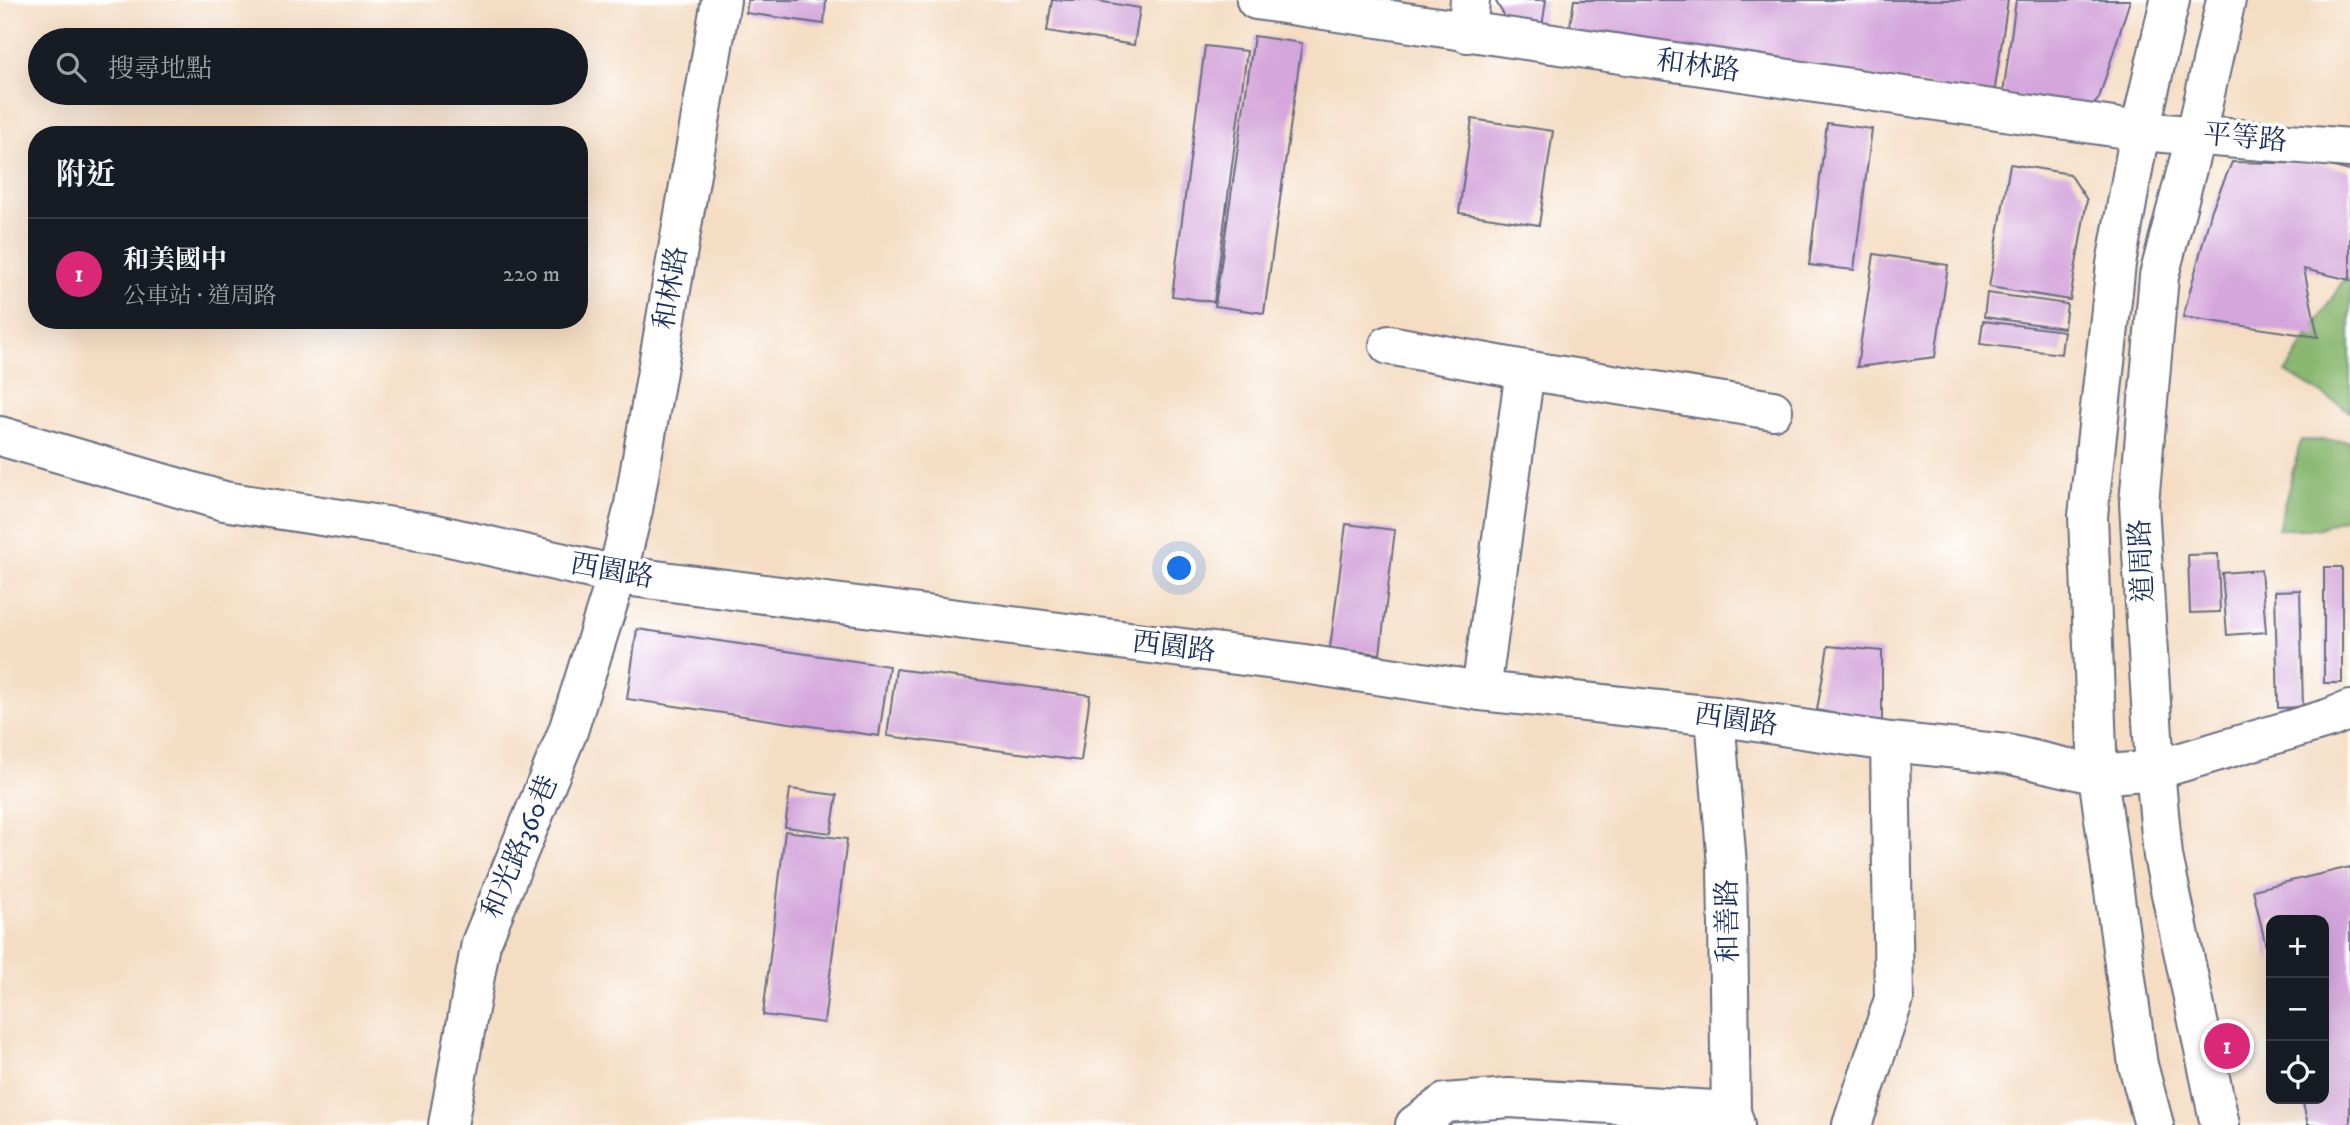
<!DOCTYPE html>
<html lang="zh-TW">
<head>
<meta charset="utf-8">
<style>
	body { margin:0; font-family:"IM FELL DW Pica","Noto Serif TC",serif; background:#20242c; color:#f1f3f6 }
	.controls { position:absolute; right:21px; bottom:21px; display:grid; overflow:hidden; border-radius:14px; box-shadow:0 7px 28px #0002 }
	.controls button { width:63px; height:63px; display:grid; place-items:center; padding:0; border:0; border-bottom:2px solid #363941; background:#171b24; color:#f1f3f6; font:35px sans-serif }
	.you { position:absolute; left:1180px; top:569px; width:24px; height:24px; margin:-18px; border:5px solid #fff; border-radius:50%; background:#1a73e8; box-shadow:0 0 0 10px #1a73e833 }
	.badge { display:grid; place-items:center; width:46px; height:46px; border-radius:50%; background:#db2777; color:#fff; font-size:23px; font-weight:700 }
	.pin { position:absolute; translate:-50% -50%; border:4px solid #fff; box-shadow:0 2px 7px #0006 }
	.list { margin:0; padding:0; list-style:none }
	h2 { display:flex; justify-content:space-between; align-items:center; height:91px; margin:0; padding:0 28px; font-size:30px }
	h2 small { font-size:23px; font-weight:400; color:#9ea1a6 }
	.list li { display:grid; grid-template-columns:46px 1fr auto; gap:21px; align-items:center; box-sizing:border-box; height:112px; padding:0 28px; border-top:2px solid #363941 }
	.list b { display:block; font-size:26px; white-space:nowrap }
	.list p { margin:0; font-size:23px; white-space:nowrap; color:#9ea1a6 }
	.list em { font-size:23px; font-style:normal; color:#9ea1a6 }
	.icon { flex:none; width:38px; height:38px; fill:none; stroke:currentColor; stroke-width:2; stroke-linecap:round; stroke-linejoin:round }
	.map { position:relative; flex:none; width:2350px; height:1125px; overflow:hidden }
	.search { position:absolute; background:#171b24; box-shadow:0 7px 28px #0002; left:28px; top:28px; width:560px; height:77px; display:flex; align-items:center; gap:18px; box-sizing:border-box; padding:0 24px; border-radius:38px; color:#9ea1a6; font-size:26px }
	.panel { position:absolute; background:#171b24; box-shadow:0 7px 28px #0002; left:28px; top:126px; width:560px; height:203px; border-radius:28px }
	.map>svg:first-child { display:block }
</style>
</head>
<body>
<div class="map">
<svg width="2350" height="1125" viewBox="0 0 2350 1125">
	<rect width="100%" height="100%" fill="#fff"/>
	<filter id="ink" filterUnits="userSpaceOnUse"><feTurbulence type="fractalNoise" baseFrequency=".0143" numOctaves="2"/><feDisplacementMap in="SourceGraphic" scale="14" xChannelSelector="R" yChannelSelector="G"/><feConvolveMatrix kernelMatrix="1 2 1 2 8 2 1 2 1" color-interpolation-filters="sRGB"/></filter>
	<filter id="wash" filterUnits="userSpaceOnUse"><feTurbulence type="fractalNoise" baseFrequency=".00686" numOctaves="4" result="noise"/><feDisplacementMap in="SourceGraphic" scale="28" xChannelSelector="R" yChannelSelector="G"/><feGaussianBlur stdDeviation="1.57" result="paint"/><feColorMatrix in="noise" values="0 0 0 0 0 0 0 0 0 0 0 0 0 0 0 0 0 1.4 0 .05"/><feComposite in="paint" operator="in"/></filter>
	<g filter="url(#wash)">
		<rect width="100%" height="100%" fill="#f4ddc3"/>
		<g fill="#8ab871" stroke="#527468" stroke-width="2">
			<polygon points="2344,279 2350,281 2350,411 2286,372"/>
			<polygon points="2301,440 2350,441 2350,516 2317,529 2278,529"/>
		</g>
		<g id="blocks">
			<g fill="#d4a6db">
				<polygon points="748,0 826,0 824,24 746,13"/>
				<polygon points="1052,0 1091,0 1140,8 1134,45 1047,31"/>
				<polygon points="1495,0 1546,0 1542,27 1509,24"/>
				<polygon points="1574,0 2008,0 1994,95 1569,33"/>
				<polygon points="2016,0 2130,0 2099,98 2089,111 2003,94"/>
				<polygon points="1254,36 1302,43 1264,313 1215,306"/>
				<polygon points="1205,46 1247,51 1214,302 1172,296"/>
				<polygon points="1472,119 1553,131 1539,225 1459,213"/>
				<polygon points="1827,123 1872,129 1854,270 1809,265"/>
				<polygon points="2232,162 2322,164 2350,171 2350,280 2304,269 2318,337 2183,317 2212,209"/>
				<polygon points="2010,164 2070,174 2087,200 2070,300 1989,287"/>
				<polygon points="1874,254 1948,265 1935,357 1857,367"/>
				<polygon points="1987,293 2067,304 2064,328 1984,317"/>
				<polygon points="1983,321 2064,331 2061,354 1980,344"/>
				<polygon points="1346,524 1395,530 1380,654 1330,648"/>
				<polygon points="2218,554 2220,612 2190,613 2188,555"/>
				<rect x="2324" y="567" width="18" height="116"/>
				<polygon points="2261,570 2266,632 2227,635 2222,573"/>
				<polygon points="2300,590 2303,707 2278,708 2275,591"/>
				<polygon points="637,629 889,666 879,736 627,699"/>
				<polygon points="1828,646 1882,651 1882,724 1817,710"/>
				<polygon points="896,669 1090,695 1081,761 887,736"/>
				<polygon points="790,789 837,795 831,833 785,827"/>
				<polygon points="785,831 847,839 824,1023 763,1015"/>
				<polygon points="2350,867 2350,1125 2308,1125 2302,1099 2324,1099 2324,920 2271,920 2270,964 2253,890"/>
			</g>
		</g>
	</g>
	<g filter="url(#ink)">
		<use href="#blocks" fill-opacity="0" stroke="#676c81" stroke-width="2"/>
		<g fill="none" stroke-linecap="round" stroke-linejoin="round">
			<g stroke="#676c81" stroke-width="42">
				<g id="minor">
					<polyline points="1256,0 2140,131 2350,148"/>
					<polyline points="1467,33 1470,0"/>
					<polyline points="1389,345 1525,370 1773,410"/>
					<polyline points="0,436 224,501 432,533 617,575 1298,663 1481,691 1715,716 1890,742 2007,754 2098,775 2155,770 2330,718 2350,710"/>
					<polyline points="1481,691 1525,370"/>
					<polyline points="1715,716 1727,865 1731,1111 1735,1125"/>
					<polyline points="448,1125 481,943 568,731 617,575 633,510 721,0"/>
					<polyline points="1415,1125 1445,1103 1509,1098 1731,1111"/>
					<polyline points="1852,1125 1894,999 1890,742"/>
				</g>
			</g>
			<g stroke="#676c81" stroke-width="42">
				<g id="major">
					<polyline points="2154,1125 2138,1065 2098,775 2088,516 2116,264 2140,131 2170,0"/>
					<polyline points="2220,1125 2163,856 2155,770 2139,503 2159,276 2196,134 2226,0"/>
				</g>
			</g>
			<use href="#minor" stroke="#fff" stroke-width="38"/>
			<use href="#major" stroke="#fff" stroke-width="38"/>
		</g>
	</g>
	<g text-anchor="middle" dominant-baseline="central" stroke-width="7" stroke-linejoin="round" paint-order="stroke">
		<g font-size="28" fill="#1b2f5e" stroke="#fff">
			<text transform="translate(1698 66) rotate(8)">和林路</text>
			<text transform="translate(2245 138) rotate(5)">平等路</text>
			<text transform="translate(671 288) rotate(-80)">和林路</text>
			<text transform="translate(2142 561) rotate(-93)">道周路</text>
			<text transform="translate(612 571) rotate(10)">西園路</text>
			<text transform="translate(1174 647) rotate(7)">西園路</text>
			<text transform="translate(1736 720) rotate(8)">西園路</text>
			<text transform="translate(520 847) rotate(-67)">和光路360巷</text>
			<text transform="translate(1728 921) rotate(-91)">和善路</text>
		</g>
	</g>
</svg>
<div class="controls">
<button>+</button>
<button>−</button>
<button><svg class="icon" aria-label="locate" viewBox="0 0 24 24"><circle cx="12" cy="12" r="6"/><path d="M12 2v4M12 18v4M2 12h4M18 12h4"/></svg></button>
</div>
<div class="you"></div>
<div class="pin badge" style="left:2227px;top:1046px">1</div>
<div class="search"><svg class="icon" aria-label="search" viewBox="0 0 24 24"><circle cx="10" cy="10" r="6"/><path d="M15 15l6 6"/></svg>搜尋地點</div>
<section class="panel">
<h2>附近<small></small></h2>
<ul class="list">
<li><span class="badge">1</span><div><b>和美國中</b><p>公車站 · 道周路</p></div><em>220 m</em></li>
</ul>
</section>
</div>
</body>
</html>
